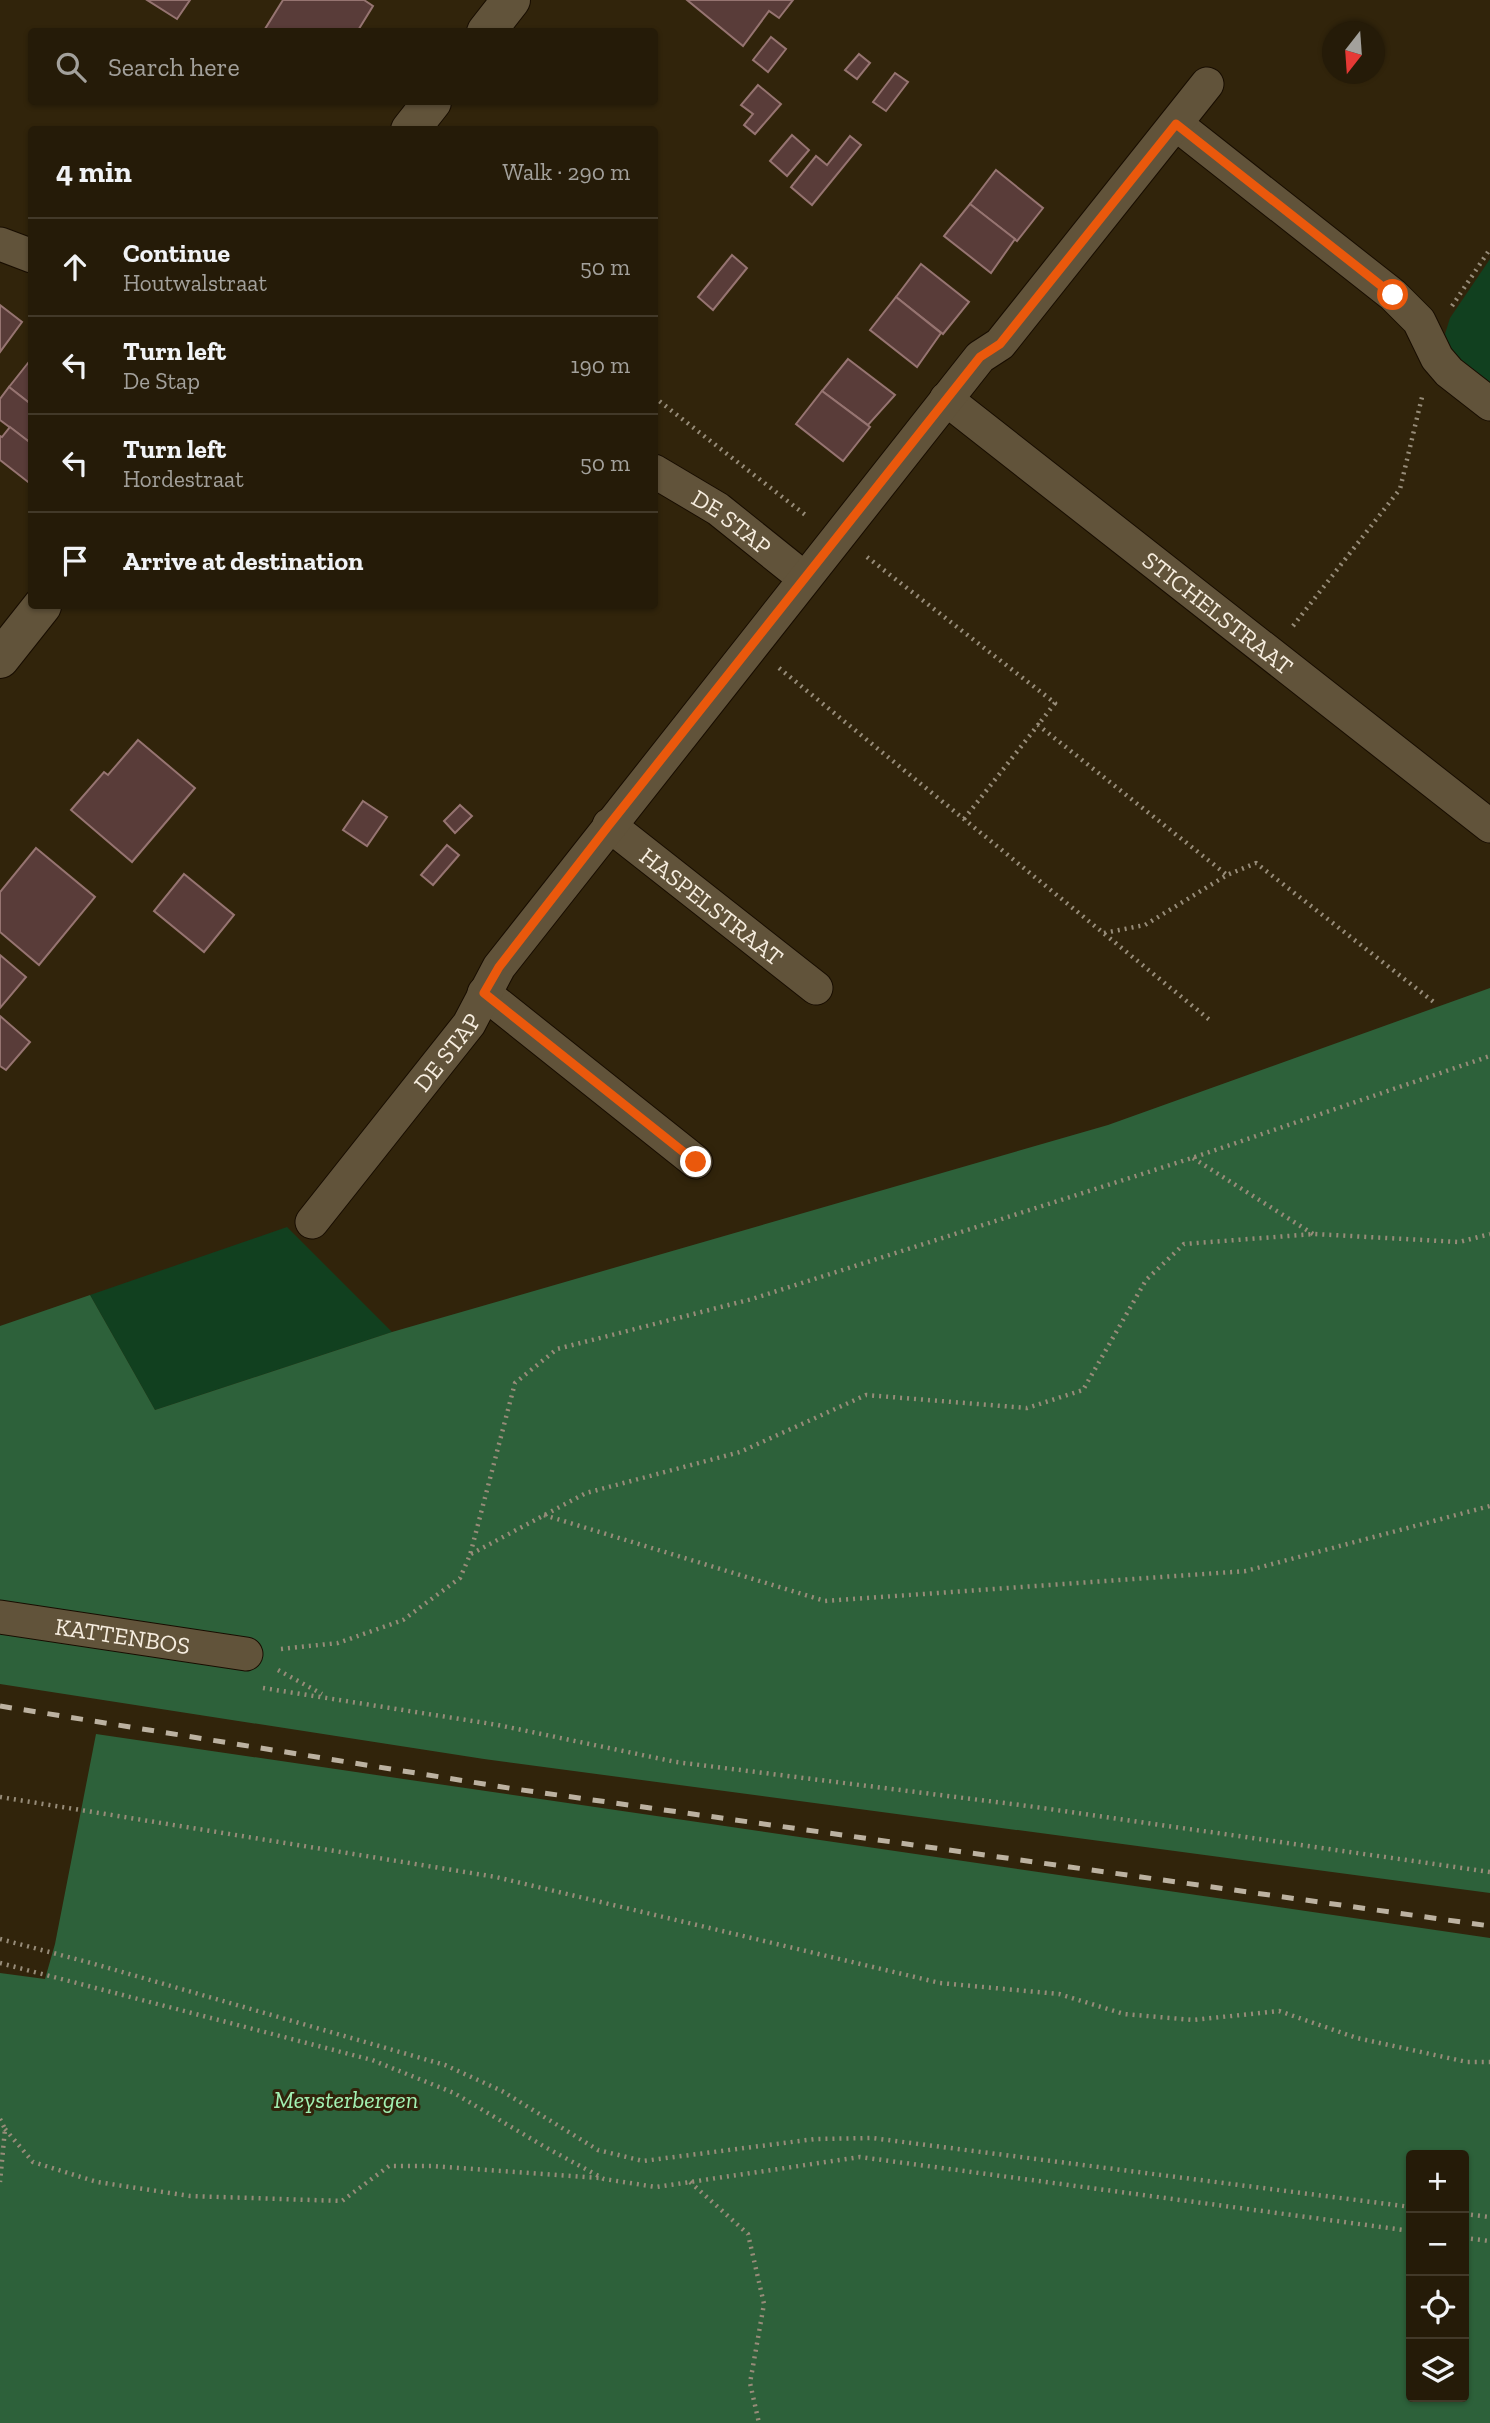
<!DOCTYPE html>
<html lang="en">
<head>
<meta charset="utf-8">
<style>
	body { margin:0; font-family:"Zilla Slab",serif; background:#312816; color:#f1f3f6 }
	.controls { position:absolute; right:21px; bottom:21px; display:grid; overflow:hidden; border-radius:7px; box-shadow:0 2px 5px #0004 }
	.controls button { width:63px; height:63px; display:grid; place-items:center; padding:0; border:0; border-bottom:2px solid #423929; background:#251b08; color:#f1f3f6; font:35px sans-serif }
	.compass { position:absolute; left:1322px; top:21px; width:63px; height:63px; border-radius:50%; background:#251b08; box-shadow:0 2px 5px #0004; rotate:197deg }
	.stop { position:absolute; width:21px; height:21px; margin:-16px; border:5px solid #ea580c; border-radius:50%; background:#fff }
	.stop.end { background:#ea580c; border-color:#fff; box-shadow:0 2px 7px #0008 }
	.list { margin:0; padding:0; list-style:none }
	h2 { display:flex; justify-content:space-between; align-items:center; height:91px; margin:0; padding:0 28px; font-size:30px }
	h2 small { font-size:23px; font-weight:400; color:#a3a19c }
	.list li { display:grid; grid-template-columns:46px 1fr auto; gap:21px; align-items:center; box-sizing:border-box; height:98px; padding:0 28px; border-top:2px solid #423929 }
	.list b { display:block; font-size:26px; white-space:nowrap }
	.list p { margin:0; font-size:23px; white-space:nowrap; color:#a3a19c }
	.list em { font-size:23px; font-style:normal; color:#a3a19c }
	.icon { flex:none; width:38px; height:38px; fill:none; stroke:currentColor; stroke-width:2; stroke-linecap:round; stroke-linejoin:round }
	.map { position:relative; flex:none; width:1490px; height:2423px; overflow:hidden }
	.search { position:absolute; background:#251b08; box-shadow:0 2px 5px #0004; left:28px; top:28px; width:630px; height:77px; display:flex; align-items:center; gap:18px; box-sizing:border-box; padding:0 24px; border-radius:7px; color:#a3a19c; font-size:26px }
	.panel { position:absolute; background:#251b08; box-shadow:0 2px 5px #0004; left:28px; top:126px; width:630px; height:483px; border-radius:7px }
	.map>svg:first-child { display:block }
</style>
</head>
<body>
<div class="map">
<svg width="1490" height="2423" viewBox="0 0 1490 2423">
	<rect width="100%" height="100%" fill="#31240b"/>
	<g fill="#11401f">
		<polygon points="1490,259 1490,387 1455,359 1445,334 1450,318"/>
		<polygon points="287,1227 392,1332 155,1410 90,1295"/>
	</g>
	<g fill="#2d613a" fill-rule="evenodd">
		<polygon points="1490,988 1490,1893 484,1759 0,1684 0,1326 90,1295 155,1410 392,1332 1108,1125"/>
		<path d="M96,1734L1490,1938V2423H0V1973L45,1979L55,1944ZM1411,2155H1464V2397H1411Z"/>
	</g>
	<g fill="#593c39" stroke="#967471" stroke-width="2">
		<polygon points="147,0 190,0 177,19"/>
		<polygon points="283,0 364,0 373,6 357,32 266,32 265,29"/>
		<polygon points="687,0 793,0 779,18 769,11 743,46"/>
		<polygon points="771,37 786,49 768,72 753,60"/>
		<polygon points="859,54 870,63 857,79 845,70"/>
		<polygon points="895,73 908,82 886,111 873,102"/>
		<polygon points="758,85 781,104 755,134 744,125 753,114 741,105"/>
		<polygon points="792,135 809,150 787,176 770,161"/>
		<polygon points="850,136 861,145 812,205 791,187 816,156 827,165"/>
		<polygon points="996,170 1043,208 1017,241 970,204"/>
		<polygon points="970,204 1015,239 991,273 944,236"/>
		<polygon points="732,255 747,268 713,310 698,297"/>
		<polygon points="921,264 969,302 943,334 896,297"/>
		<polygon points="896,297 941,333 917,367 870,330"/>
		<polygon points="0,305 22,322 0,352"/>
		<polygon points="32,358 32,405 9,387"/>
		<polygon points="848,359 895,395 868,425 822,391"/>
		<polygon points="9,387 32,405 32,444 0,420 0,399"/>
		<polygon points="822,391 870,427 843,461 796,424"/>
		<polygon points="10,427 32,444 32,485 0,460 0,436 2,437"/>
		<polygon points="138,740 195,788 132,862 71,810 104,772 108,775"/>
		<polygon points="363,801 387,817 367,846 343,830"/>
		<polygon points="460,805 472,816 455,833 444,821"/>
		<polygon points="447,845 459,855 433,885 421,875"/>
		<polygon points="36,848 95,897 39,965 0,932 0,892"/>
		<polygon points="184,874 234,915 204,952 154,911"/>
		<polygon points="0,955 26,977 0,1008"/>
		<polygon points="0,1016 30,1042 6,1070 0,1066"/>
	</g>
	<g fill="none" stroke-linecap="round" stroke-linejoin="round">
		<g stroke="#180d00" stroke-width="35">
			<g id="street">
				<polyline points="1176,124 1393,295 1419,321 1437,358 1449,372 1490,404"/>
				<polyline points="0,244 32,256"/>
				<path id="s1" d="M946,399L1490,826"/>
				<path id="s2" d="M654,471L718,509L804,578"/>
				<path id="s3" d="M609,825L816,988"/>
				<polyline points="484,993 696,1162"/>
				<path id="s4" d="M312,1222L469,1024L499,967L980,357L1000,344L1207,84"/>
				<path id="s5" d="M0,1617L246,1654"/>
			</g>
		</g>
		<g stroke="#180d00" stroke-width="40">
			<g id="secondary">
				<polyline points="486,32 511,0"/>
				<polyline points="410,130 432,102"/>
				<polyline points="0,659 42,606"/>
			</g>
		</g>
		<g stroke="#978c79" stroke-width="4.5" stroke-dasharray="2 5" stroke-linecap="butt">
			<polyline points="1452,306 1490,249"/>
			<polyline points="654,397 808,517"/>
			<polyline points="867,557 1055,703 1038,725"/>
			<polyline points="1293,626 1400,489 1422,397"/>
			<polyline points="779,668 1211,1021"/>
			<polyline points="964,819 1038,725 1227,875"/>
			<polyline points="1104,933 1145,925 1227,875 1256,863 1435,1003"/>
			<polyline points="1193,1158 1313,1234"/>
			<polyline points="544,1515 825,1601 1246,1571 1490,1506"/>
			<polyline points="471,1554 586,1493 740,1452 866,1395 1027,1408 1083,1390 1146,1280 1184,1244 1314,1234 1459,1242 1490,1234"/>
			<polyline points="281,1649 338,1643 403,1620 460,1578 470,1555 515,1383 557,1349 752,1299 1192,1158 1490,1056"/>
			<polyline points="278,1670 322,1694"/>
			<polyline points="263,1688 498,1725 676,1762 1028,1806 1490,1872"/>
			<polyline points="0,1797 496,1877 940,1983 1059,1994 1124,2014 1193,2020 1279,2011 1357,2038 1467,2062 1490,2062"/>
			<polyline points="0,1939 91,1963 445,2065 502,2091 598,2150 643,2161 815,2139 872,2138 1411,2207"/>
			<polyline points="0,1963 372,2060 454,2093 545,2147 604,2179 656,2187 860,2157 1411,2231"/>
			<polyline points="0,2119 5,2129 0,2182"/>
			<polyline points="5,2129 33,2162 97,2182 190,2196 342,2201 389,2166 431,2166 599,2178"/>
			<polyline points="690,2182 748,2234 764,2304 750,2383 759,2423"/>
			<polyline points="1464,2214 1490,2217"/>
			<polyline points="1464,2238 1490,2241"/>
		</g>
		<use href="#street" stroke="#61533a" stroke-width="33"/>
		<use href="#secondary" stroke="#61533a" stroke-width="38"/>
		<polyline stroke="#bcb2a1" stroke-width="5" stroke-dasharray="12 12" stroke-linecap="butt" points="0,1706 515,1789 1490,1926"/>
	</g>
	<g fill="none" stroke-linecap="round" stroke-linejoin="round">
		<polyline stroke="#ea580c" stroke-width="9" points="696,1162 484,993 499,967 609,825 980,357 1000,344 1176,124 1393,295"/>
	</g>
	<g text-anchor="middle" dominant-baseline="central" stroke-width="6" stroke-linejoin="round" paint-order="stroke">
		<g font-size="24" fill="#f6eddf" stroke="#31240b">
			<text stroke="none"><textPath href="#s2" startOffset="93">DE STAP</textPath></text>
			<text stroke="none"><textPath href="#s1" startOffset="346">STICHELSTRAAT</textPath></text>
			<text stroke="none"><textPath href="#s3" startOffset="131">HASPELSTRAAT</textPath></text>
			<text stroke="none"><textPath href="#s4" startOffset="217">DE STAP</textPath></text>
			<text stroke="none"><textPath href="#s5" startOffset="124">KATTENBOS</textPath></text>
		</g>
		<g font-size="24" font-style="italic" fill="#a3f2b3" stroke="#31240b">
			<text x="346" y="2099">Meysterbergen</text>
		</g>
	</g>
</svg>
<div class="controls">
<button>+</button>
<button>−</button>
<button><svg class="icon" aria-label="locate" viewBox="0 0 24 24"><circle cx="12" cy="12" r="6"/><path d="M12 2v4M12 18v4M2 12h4M18 12h4"/></svg></button>
<button><svg class="icon" aria-label="layers" viewBox="0 0 24 24"><path d="M12 4l9 5-9 5-9-5zM3 14l9 5 9-5"/></svg></button>
</div>
<svg class="compass" viewBox="-18 -18 36 36"><path d="M0-13l5 13h-10z" fill="#e53935"/><path d="M0 13l5-13h-10z" fill="#a3a19c"/></svg>
<div class="stop" style="left:1393px;top:295px"></div>
<div class="stop end" style="left:696px;top:1162px"></div>
<div class="search"><svg class="icon" aria-label="search" viewBox="0 0 24 24"><circle cx="10" cy="10" r="6"/><path d="M15 15l6 6"/></svg>Search here</div>
<section class="panel">
<h2>4 min<small>Walk · 290 m</small></h2>
<ul class="list">
<li><svg class="icon" aria-label="ahead" viewBox="0 0 24 24"><path d="M12 20V5M6 11l6-6 6 6"/></svg><div><b>Continue</b><p>Houtwalstraat</p></div><em>50 m</em></li>
<li><svg class="icon" aria-label="left" viewBox="0 0 24 24"><path d="M17 20v-9H6M10 6l-5 5 5 5"/></svg><div><b>Turn left</b><p>De Stap</p></div><em>190 m</em></li>
<li><svg class="icon" aria-label="left" viewBox="0 0 24 24"><path d="M17 20v-9H6M10 6l-5 5 5 5"/></svg><div><b>Turn left</b><p>Hordestraat</p></div><em>50 m</em></li>
<li><svg class="icon" aria-label="arrive" viewBox="0 0 24 24"><path d="M6 21V4h12l-3 4 3 4H6"/></svg><div><b>Arrive at destination</b></div></li>
</ul>
</section>
</div>
</body>
</html>
